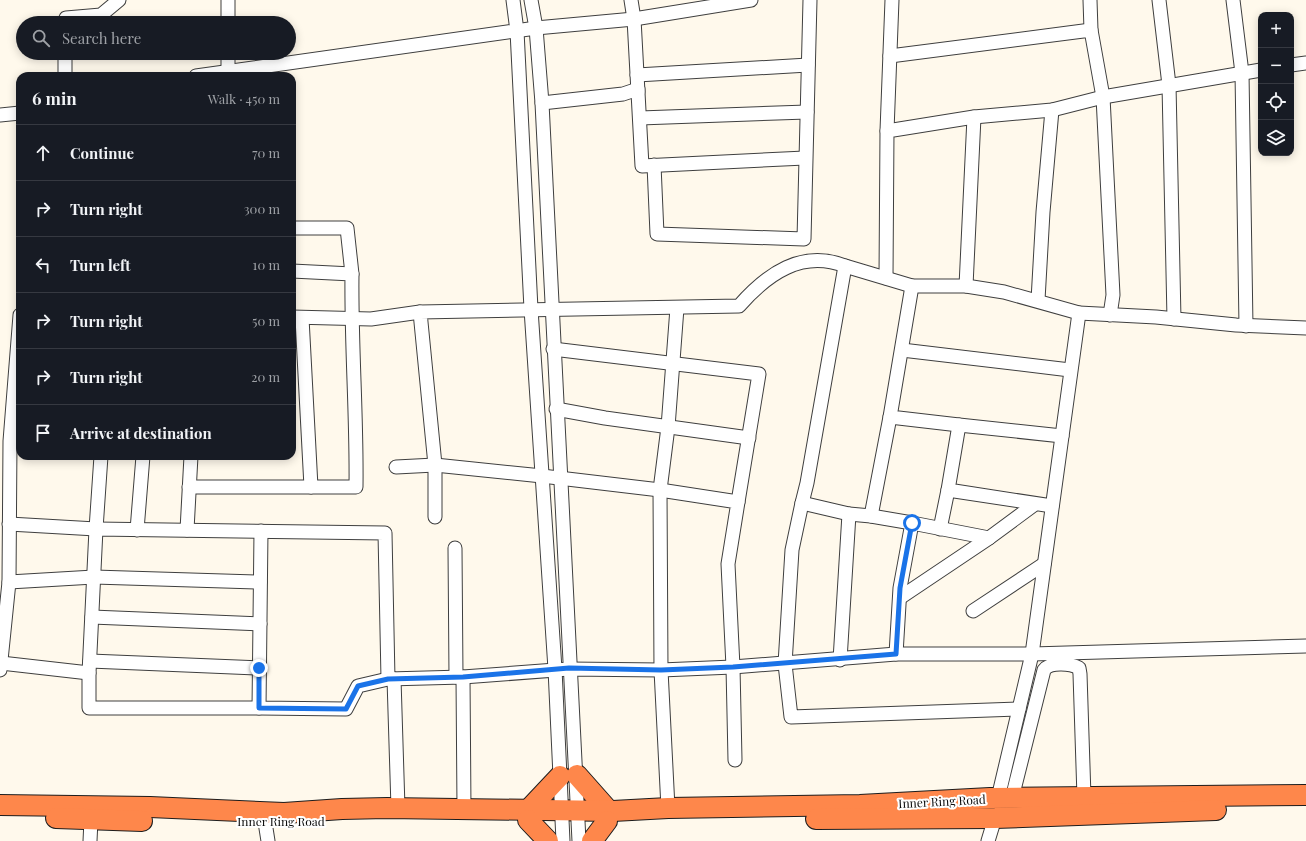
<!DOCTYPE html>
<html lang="en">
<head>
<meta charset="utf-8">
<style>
	body { margin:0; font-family:"Playfair Display",serif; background:#242831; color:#f1f3f6 }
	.controls { position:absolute; right:12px; top:12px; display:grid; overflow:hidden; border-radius:8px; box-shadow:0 2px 10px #0003 }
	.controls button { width:36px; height:36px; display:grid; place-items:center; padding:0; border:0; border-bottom:1px solid #363941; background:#171b24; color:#f1f3f6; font:20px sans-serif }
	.stop { position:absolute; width:12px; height:12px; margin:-9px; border:3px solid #1a73e8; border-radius:50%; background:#fff }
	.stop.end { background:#1a73e8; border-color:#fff; box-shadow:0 1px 4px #0008 }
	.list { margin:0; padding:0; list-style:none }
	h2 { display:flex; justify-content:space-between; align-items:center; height:52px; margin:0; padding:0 16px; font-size:17px }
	h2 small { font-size:13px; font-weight:400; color:#9ea1a6 }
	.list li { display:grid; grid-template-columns:26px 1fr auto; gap:12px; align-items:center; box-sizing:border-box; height:56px; padding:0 16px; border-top:1px solid #363941 }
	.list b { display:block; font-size:15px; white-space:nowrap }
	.list em { font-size:13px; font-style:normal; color:#9ea1a6 }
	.icon { flex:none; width:22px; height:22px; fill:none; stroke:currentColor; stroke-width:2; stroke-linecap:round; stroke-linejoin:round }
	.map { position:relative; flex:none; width:1306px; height:841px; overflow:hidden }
	.search { position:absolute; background:#171b24; box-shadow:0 2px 10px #0003; left:16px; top:16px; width:280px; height:44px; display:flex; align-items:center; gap:10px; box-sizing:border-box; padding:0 14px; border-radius:22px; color:#9ea1a6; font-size:15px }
	.panel { position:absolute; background:#171b24; box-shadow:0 2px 10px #0003; left:16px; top:72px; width:280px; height:388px; border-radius:12px }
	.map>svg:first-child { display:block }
</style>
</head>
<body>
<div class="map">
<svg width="1306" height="841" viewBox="0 0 1306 841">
	<rect width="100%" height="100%" fill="#fff9ec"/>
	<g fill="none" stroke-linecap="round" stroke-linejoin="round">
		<g stroke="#3f3f3f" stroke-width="15">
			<g id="minor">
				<polyline points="228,0 228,23"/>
				<polyline points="513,0 517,31 531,309 555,669 563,841"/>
				<polyline points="531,0 536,28 542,103 579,841"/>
				<polyline points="631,0 634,19 642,166 805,158"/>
				<polyline points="1090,0 1091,30"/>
				<polyline points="1159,0 1169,85 1174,319"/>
				<polyline points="1233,0 1242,73 1246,326"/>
				<polyline points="64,23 66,18 101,15 119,0"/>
				<polyline points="65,53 65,76"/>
				<polyline points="228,53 228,72"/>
				<polyline points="890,56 1091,30 1103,97 1113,295 1110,315"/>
				<polyline points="1291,65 1306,63"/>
				<polyline points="637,75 808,65"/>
				<polyline points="196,76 536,28 634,19 751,0"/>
				<polyline points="542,103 623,94 638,89 638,92"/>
				<polyline points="0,115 20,113"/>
				<polyline points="640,118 807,112"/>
				<polyline points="887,131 892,0"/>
				<polyline points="654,165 657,234 804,239 810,0"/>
				<polyline points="292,228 347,228 352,274"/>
				<polyline points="845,266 912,286 966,286 1004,292 1079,313 1032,654 998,798"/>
				<polyline points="886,278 887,131 974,117 1052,110 1103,97 1261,70"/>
				<polyline points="912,286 890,417 959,425"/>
				<polyline points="966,286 974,117"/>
				<polyline points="1038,300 1043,212 1052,110"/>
				<polyline points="1079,313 1156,317 1236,325 1306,328"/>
				<polyline points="292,317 371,319 420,312"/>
				<polyline points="302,318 311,487"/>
				<polyline points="553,349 759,374 738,502"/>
				<polyline points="902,350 1070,370"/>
				<polyline points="556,409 605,418 749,438"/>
				<polyline points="396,467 435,465 542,476 660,490 738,502 728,564 733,667 735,760"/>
				<path d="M189,487H356C357,416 351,345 352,274L292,271"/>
				<polyline points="802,503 792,550 785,664 791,717 1019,709"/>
				<polyline points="1052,506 948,490 959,425 1062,436"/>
				<polyline points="871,516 890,417"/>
				<path d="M435,517V465L420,312L739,306C767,274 802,249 845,266L807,483L802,503L849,514L871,516L912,523L900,588L896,654"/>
				<polyline points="912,523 989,538 1035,504"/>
				<polyline points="9,524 96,529 101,456"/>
				<polyline points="940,529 948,490"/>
				<polyline points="137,530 143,456"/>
				<polyline points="187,530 191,456"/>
				<polyline points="261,531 259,708 346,709 358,686 388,679"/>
				<polyline points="455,548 456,677"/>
				<polyline points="9,582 94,577 260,582"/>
				<polyline points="901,597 989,538"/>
				<polyline points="973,611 1044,564"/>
				<polyline points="92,617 260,624"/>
				<polyline points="840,660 849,514"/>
				<polyline points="90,661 259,668"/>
				<polyline points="1,663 89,673 96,529 385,533 388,679 463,677 569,669 661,670 733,667 896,654 1032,654 1306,646"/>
				<polyline points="0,670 9,582 10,441 20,315"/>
				<polyline points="89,673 89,708 259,708"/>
				<polyline points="463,677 464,809"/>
				<polyline points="394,679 398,808"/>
				<path d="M1012,798L1044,670C1049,662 1070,663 1079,668L1080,674L1084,797"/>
				<polyline points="668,808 661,670 660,490 668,427 677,308"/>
				<polyline points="265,822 268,841"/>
				<polyline points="90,841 91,820"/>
				<polyline points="988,841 995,818"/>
			</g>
		</g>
		<g stroke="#1d1d1d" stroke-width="22">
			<g id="highway">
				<polyline points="577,775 608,810"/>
				<polyline points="0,805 150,807 284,813 342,809 387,808 613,811 668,808 860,805 990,798 1306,795"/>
				<polyline points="528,810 560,776"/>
				<polyline points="56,818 142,821"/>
				<polyline points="816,819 995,818 1216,810"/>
				<polyline points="528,820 548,841"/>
				<polyline points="592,841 607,821"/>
			</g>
		</g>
		<use href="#minor" stroke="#fff" stroke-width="13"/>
		<use href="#highway" stroke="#fe874b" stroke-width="20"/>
	</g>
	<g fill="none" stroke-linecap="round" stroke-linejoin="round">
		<polyline stroke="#1a73e8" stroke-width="5" points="259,668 259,708 346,709 358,686 388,679 463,677 569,668 661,670 733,667 896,654 900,588 912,523"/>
	</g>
	<g text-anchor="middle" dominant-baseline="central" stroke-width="4" stroke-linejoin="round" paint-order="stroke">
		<g font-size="12" fill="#0c0c0c" stroke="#fff">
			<text transform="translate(942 801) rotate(-3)">Inner Ring Road</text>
			<text x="281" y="821">Inner Ring Road</text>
		</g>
	</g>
</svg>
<div class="controls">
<button>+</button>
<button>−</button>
<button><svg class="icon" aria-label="locate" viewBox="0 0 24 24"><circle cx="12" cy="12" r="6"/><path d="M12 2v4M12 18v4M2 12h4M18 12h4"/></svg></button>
<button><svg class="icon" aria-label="layers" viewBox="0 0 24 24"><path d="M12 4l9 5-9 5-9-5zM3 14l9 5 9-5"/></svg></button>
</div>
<div class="stop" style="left:912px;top:523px"></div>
<div class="stop end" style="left:259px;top:668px"></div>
<div class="search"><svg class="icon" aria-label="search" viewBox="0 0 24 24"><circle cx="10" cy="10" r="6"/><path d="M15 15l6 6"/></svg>Search here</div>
<section class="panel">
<h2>6 min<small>Walk · 450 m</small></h2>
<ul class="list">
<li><svg class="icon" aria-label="ahead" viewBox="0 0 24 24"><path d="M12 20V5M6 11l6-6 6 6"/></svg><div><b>Continue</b></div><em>70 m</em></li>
<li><svg class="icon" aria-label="right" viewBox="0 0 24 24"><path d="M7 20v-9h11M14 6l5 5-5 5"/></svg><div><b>Turn right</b></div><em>300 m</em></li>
<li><svg class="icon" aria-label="left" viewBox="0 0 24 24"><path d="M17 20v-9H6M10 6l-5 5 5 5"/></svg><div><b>Turn left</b></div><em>10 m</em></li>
<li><svg class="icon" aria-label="right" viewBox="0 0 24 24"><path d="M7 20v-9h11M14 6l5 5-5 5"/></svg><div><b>Turn right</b></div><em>50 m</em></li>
<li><svg class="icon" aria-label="right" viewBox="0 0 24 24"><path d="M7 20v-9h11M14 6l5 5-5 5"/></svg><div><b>Turn right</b></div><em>20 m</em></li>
<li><svg class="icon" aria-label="arrive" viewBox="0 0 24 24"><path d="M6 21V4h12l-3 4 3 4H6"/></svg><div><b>Arrive at destination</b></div></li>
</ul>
</section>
</div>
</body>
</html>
